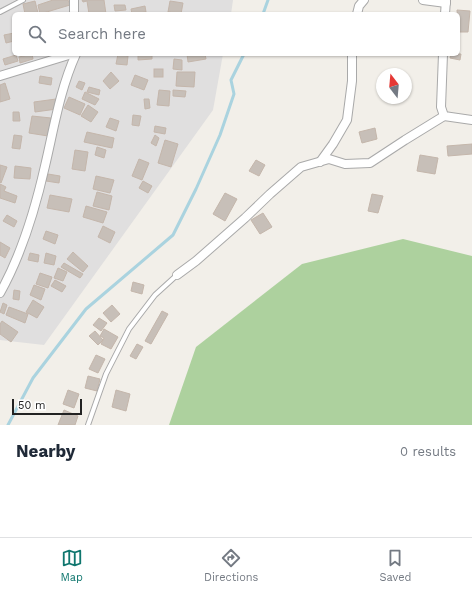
<!DOCTYPE html>
<html lang="en">
<head>
<meta charset="utf-8">
<style>
	body { margin:0; font-family:"Work Sans",sans-serif; background:#f6f6f7; color:#1f2937 }
	.compass { position:absolute; left:376px; top:68px; width:36px; height:36px; border-radius:50%; background:#fff; box-shadow:0 1px 3px #0004; rotate:344deg }
	.scale { position:absolute; left:12px; bottom:10px; width:70px; box-sizing:border-box; padding-left:4px; border:2px solid #222; border-top:0; font-size:11px; line-height:14px; white-space:nowrap; color:#222; -webkit-text-stroke:3px #fff; paint-order:stroke }
	.list { margin:0; padding:0; list-style:none }
	h2 { display:flex; justify-content:space-between; align-items:center; height:52px; margin:0; padding:0 16px; font-size:17px }
	h2 small { font-size:13px; font-weight:400; color:#747a83 }
	.icon { flex:none; width:22px; height:22px; fill:none; stroke:currentColor; stroke-width:2; stroke-linecap:round; stroke-linejoin:round }
	.map { position:relative; flex:none; width:472px; height:425px; overflow:hidden }
	.search { position:absolute; background:#fff; box-shadow:0 1px 3px #0004; left:12px; right:12px; top:12px; height:44px; display:flex; align-items:center; gap:10px; box-sizing:border-box; padding:0 14px; border-radius:6px; color:#747a83; font-size:15px }
	.sheet { height:112px; background:#fff }
	nav { display:flex; justify-content:space-around; align-items:center; box-sizing:border-box; height:56px; border-top:1px solid #e0e1e3; background:#fff; font-size:11px; color:#747a83 }
	nav a { display:grid; justify-items:center; gap:2px }
	nav .on { color:#0f766e }
	.map>svg:first-child { display:block }
</style>
</head>
<body>
<div class="map">
<svg width="472" height="425" viewBox="0 0 472 425">
	<rect width="100%" height="100%" fill="#f2efe9"/>
	<polygon fill="#e0dfdf" points="0,0 233,0 231,14 14,14 14,54 223,54 213,110 44,345 0,340"/>
	<polygon fill="#add19e" points="403,239 472,256 472,425 169,425 196,347 302,264"/>
	<g fill="none" stroke-linecap="round" stroke-linejoin="round">
		<g stroke="#aad3df" stroke-width="3">
			<polyline points="263,14 268,0"/>
			<polyline points="8,425 33,378 86,309 173,235 196,189 220,135 234,94 231,80 244,54"/>
		</g>
	</g>
	<g fill="#c7bfb8" stroke="#c4b6ab">
		<polygon points="53,0 68,0 70,5 40,14 38,5"/>
		<polygon points="82,0 104,0 106,14 89,14 87,1 83,2"/>
		<polygon points="35,1 38,13 25,14 23,4"/>
		<polygon points="170,1 183,3 181,14 168,12"/>
		<polygon points="114,5 125,5 126,10 115,11"/>
		<polygon points="145,6 146,12 132,14 131,9"/>
		<polygon points="457,10 470,11 468,32 458,32"/>
		<polygon points="14,33 14,41 6,43 4,35"/>
		<polygon points="32,54 33,59 20,63 19,57"/>
		<polygon points="118,54 128,56 127,65 116,64"/>
		<polygon points="138,54 152,54 152,59 138,60"/>
		<polygon points="187,54 205,54 206,59 188,62"/>
		<polygon points="451,54 461,54 460,60 450,58"/>
		<polygon points="16,55 18,61 5,65 3,59"/>
		<polygon points="174,59 182,60 182,70 173,69"/>
		<rect x="154" y="69" width="9" height="8"/>
		<polygon points="111,72 119,81 110,89 103,81"/>
		<polygon points="177,72 195,72 194,87 176,86"/>
		<polygon points="135,75 148,80 144,90 131,85"/>
		<polygon points="40,76 52,78 51,85 39,83"/>
		<polygon points="79,81 85,83 82,90 76,87"/>
		<polygon points="5,83 10,99 0,102 0,85"/>
		<polygon points="89,87 100,90 99,95 87,92"/>
		<polygon points="159,90 170,91 169,106 157,105"/>
		<polygon points="173,90 186,91 185,97 173,96"/>
		<polygon points="85,92 99,99 95,105 82,99"/>
		<polygon points="69,97 85,104 80,115 64,108"/>
		<polygon points="56,99 57,109 35,112 34,102"/>
		<polygon points="144,99 149,99 150,108 145,109"/>
		<polygon points="88,105 98,112 91,122 81,116"/>
		<polygon points="13,112 19,112 20,121 13,121"/>
		<polygon points="133,115 141,116 139,126 132,125"/>
		<polygon points="32,116 51,118 48,136 29,133"/>
		<polygon points="110,118 119,121 116,131 106,127"/>
		<polygon points="155,126 166,128 165,134 154,132"/>
		<polygon points="375,128 377,139 362,143 359,132"/>
		<polygon points="87,132 114,138 112,148 84,142"/>
		<polygon points="14,135 22,136 20,149 12,148"/>
		<polygon points="155,135 159,138 156,146 151,143"/>
		<polygon points="165,140 178,144 171,167 158,163"/>
		<polygon points="472,144 472,154 448,156 447,146"/>
		<polygon points="97,147 106,150 104,158 95,155"/>
		<polygon points="75,150 88,152 85,171 72,169"/>
		<polygon points="420,155 438,158 435,174 417,171"/>
		<polygon points="139,159 149,163 142,180 132,176"/>
		<polygon points="256,160 265,165 259,176 249,171"/>
		<polygon points="0,165 7,167 1,183 0,182"/>
		<polygon points="15,166 31,168 30,179 14,178"/>
		<polygon points="48,174 60,176 59,183 46,181"/>
		<polygon points="96,176 114,180 110,193 93,189"/>
		<polygon points="143,181 152,186 148,193 139,188"/>
		<polygon points="0,184 6,187 4,191 17,196 15,203 0,198"/>
		<polygon points="97,192 112,196 109,210 93,206"/>
		<polygon points="225,193 237,199 225,221 213,214"/>
		<polygon points="372,194 383,196 378,213 368,211"/>
		<polygon points="50,195 72,199 69,212 47,208"/>
		<polygon points="86,206 107,212 103,223 83,217"/>
		<polygon points="263,213 272,227 260,234 251,220"/>
		<polygon points="7,215 17,221 14,227 3,221"/>
		<polygon points="103,226 115,232 110,243 98,237"/>
		<polygon points="46,231 58,235 55,244 43,239"/>
		<polygon points="0,242 10,248 5,258 0,255"/>
		<polygon points="73,252 88,266 83,272 67,259"/>
		<polygon points="30,253 39,255 38,262 28,260"/>
		<polygon points="46,253 56,256 54,265 44,263"/>
		<polygon points="64,263 83,274 80,278 61,267"/>
		<polygon points="58,268 67,272 63,281 54,278"/>
		<polygon points="40,273 52,277 48,288 36,284"/>
		<polygon points="55,280 66,286 62,292 51,286"/>
		<polygon points="133,282 144,285 142,294 131,291"/>
		<polygon points="34,285 45,289 41,300 30,295"/>
		<polygon points="14,290 20,291 19,300 13,299"/>
		<polygon points="33,300 44,307 37,318 26,312"/>
		<polygon points="3,303 7,305 4,314 0,312"/>
		<polygon points="112,305 120,314 111,322 103,313"/>
		<polygon points="9,307 28,314 25,323 6,315"/>
		<polygon points="162,311 168,314 151,344 145,341"/>
		<polygon points="99,318 107,323 101,331 93,325"/>
		<polygon points="2,321 18,332 11,342 0,334 0,324"/>
		<polygon points="104,329 118,337 111,349 101,344 104,338 100,336"/>
		<polygon points="95,331 103,340 98,345 89,336"/>
		<polygon points="137,344 143,347 136,359 130,356"/>
		<polygon points="96,355 105,359 98,373 89,369"/>
		<polygon points="88,376 100,379 97,391 85,388"/>
		<polygon points="68,390 79,394 74,408 63,404"/>
		<polygon points="116,390 130,394 126,411 112,407"/>
		<polygon points="64,410 78,416 75,425 58,425"/>
	</g>
	<g fill="none" stroke-linecap="round" stroke-linejoin="round">
		<g stroke="#a9a9a9" stroke-width="6">
			<g id="service">
				<polyline points="0,12 23,0"/>
				<polyline points="88,425 106,374 129,329 155,295 177,275"/>
			</g>
		</g>
		<g stroke="#a9a9a9" stroke-width="10">
			<g id="minor">
				<polyline points="74,0 74,14"/>
				<polyline points="423,0 446,3"/>
				<polyline points="357,14 359,6 364,0"/>
				<polyline points="445,14 446,0"/>
				<polyline points="443,54 441,107 444,116 472,120"/>
				<polyline points="0,76 72,54"/>
				<polyline points="320,162 333,144 347,120 352,81 352,54"/>
				<polyline points="177,275 196,261 245,218 270,194 301,167 329,159 345,164 370,163 405,140 444,116"/>
				<path d="M0,293C22,254 35,210 45,166C54,128 60,89 76,54"/>
			</g>
		</g>
		<use href="#service" stroke="#fff" stroke-width="4"/>
		<use href="#minor" stroke="#fff" stroke-width="8"/>
	</g>
</svg>
<svg class="compass" viewBox="-18 -18 36 36"><path d="M0-13l5 13h-10z" fill="#e53935"/><path d="M0 13l5-13h-10z" fill="#747a83"/></svg>
<div class="scale">50 m</div>
<div class="search"><svg class="icon" aria-label="search" viewBox="0 0 24 24"><circle cx="10" cy="10" r="6"/><path d="M15 15l6 6"/></svg>Search here</div>
</div>
<section class="sheet">
<h2>Nearby<small>0 results</small></h2>
<ul class="list">
</ul>
</section>
<nav>
<a class="on"><svg class="icon" aria-label="map" viewBox="0 0 24 24"><path d="M3 6l6-2 6 2 6-2v14l-6 2-6-2-6 2zM9 4v14M15 6v14"/></svg>Map</a>
<a><svg class="icon" aria-label="directions" viewBox="0 0 24 24"><path d="M12 3l9 9-9 9-9-9zM9 14v-3h6M13 9l2 2-2 2"/></svg>Directions</a>
<a><svg class="icon" aria-label="saved" viewBox="0 0 24 24"><path d="M7 4h10v16l-5-4-5 4z"/></svg>Saved</a>
</nav>
</body>
</html>
